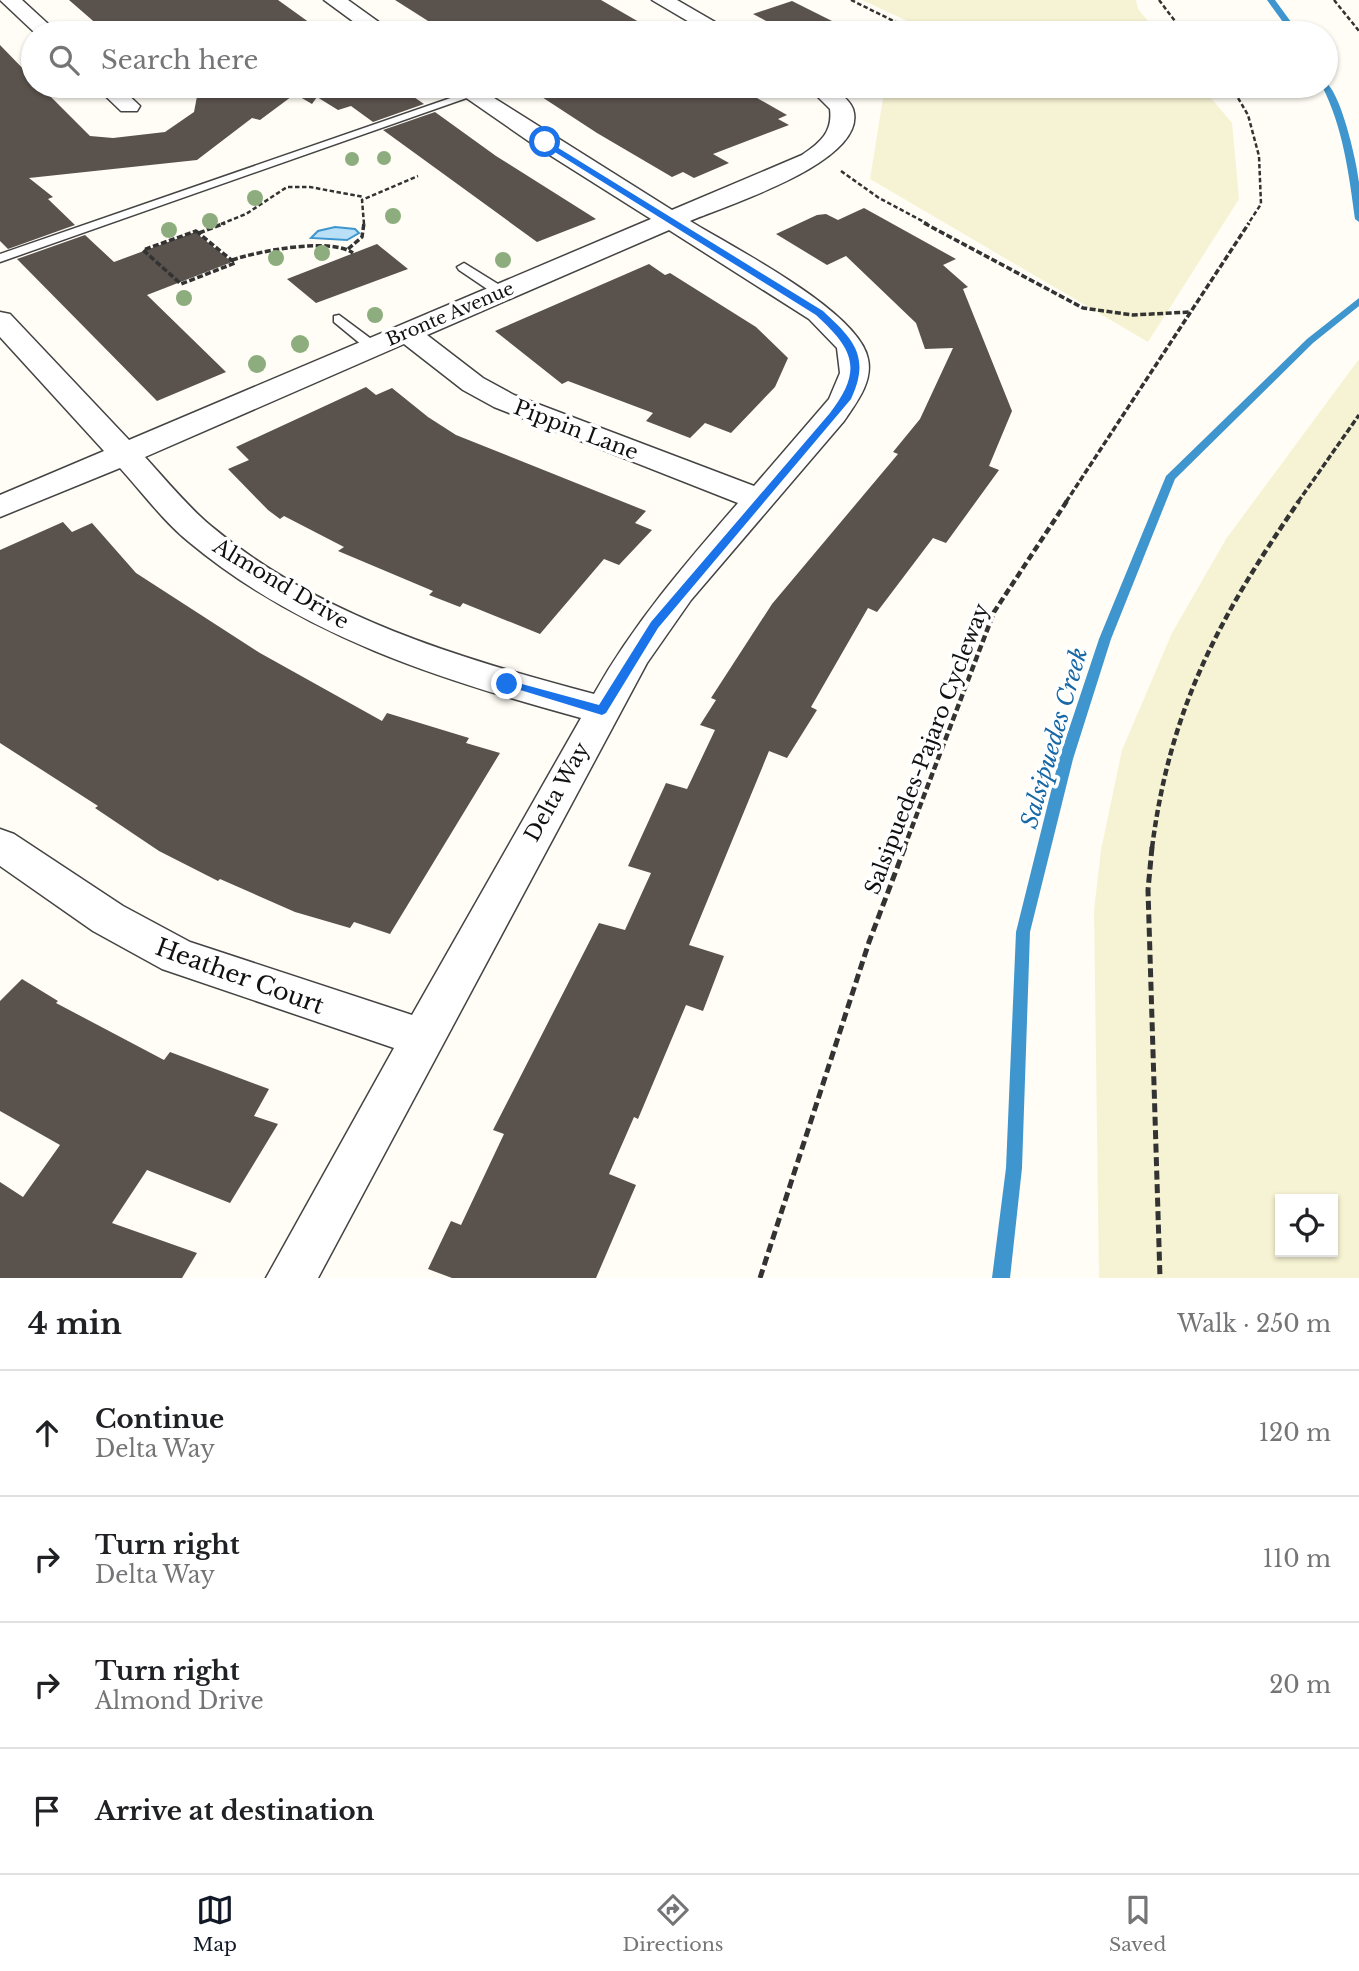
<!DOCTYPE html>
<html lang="en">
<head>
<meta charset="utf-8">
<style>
	body { margin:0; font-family:"Libre Baskerville",serif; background:#f6f6f6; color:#202124 }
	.controls { position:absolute; right:21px; bottom:21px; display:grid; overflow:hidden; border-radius:0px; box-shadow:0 2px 5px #0004 }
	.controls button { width:63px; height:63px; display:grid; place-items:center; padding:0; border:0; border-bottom:2px solid #e0e0e0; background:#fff; color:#202124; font:35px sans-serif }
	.stop { position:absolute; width:21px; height:21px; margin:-16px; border:5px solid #1a73e8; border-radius:50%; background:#fff }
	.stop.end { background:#1a73e8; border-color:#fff; box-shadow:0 2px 7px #0008 }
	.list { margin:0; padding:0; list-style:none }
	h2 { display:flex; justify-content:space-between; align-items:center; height:91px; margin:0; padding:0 28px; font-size:30px }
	h2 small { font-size:23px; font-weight:400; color:#757577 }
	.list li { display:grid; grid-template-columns:46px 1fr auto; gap:21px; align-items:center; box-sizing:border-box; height:126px; padding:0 28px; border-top:2px solid #e0e0e0 }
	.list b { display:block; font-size:26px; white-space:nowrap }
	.list p { margin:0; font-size:23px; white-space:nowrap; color:#757577 }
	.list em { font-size:23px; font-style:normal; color:#757577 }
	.icon { flex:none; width:38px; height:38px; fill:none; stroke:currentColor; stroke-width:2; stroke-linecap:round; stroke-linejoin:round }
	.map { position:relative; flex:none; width:1359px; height:1278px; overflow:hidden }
	.search { position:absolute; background:#fff; box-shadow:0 2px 5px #0004; left:21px; right:21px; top:21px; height:77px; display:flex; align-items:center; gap:18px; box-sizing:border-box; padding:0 24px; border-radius:38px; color:#757577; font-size:26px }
	.sheet { height:595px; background:#fff }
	nav { display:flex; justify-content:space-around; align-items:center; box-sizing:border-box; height:98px; border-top:2px solid #e0e0e0; background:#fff; font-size:19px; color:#757577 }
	nav a { display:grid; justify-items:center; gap:4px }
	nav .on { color:#111827 }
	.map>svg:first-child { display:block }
</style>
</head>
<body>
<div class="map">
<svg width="1359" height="1278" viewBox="0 0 1359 1278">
	<rect width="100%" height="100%" fill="#fffdf5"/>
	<g fill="#f6f3d4" fill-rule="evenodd">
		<polygon points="862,0 1136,0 1138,9 1158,33 933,33"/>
		<polygon points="885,86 1201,86 1232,123 1239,199 1148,342 870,179"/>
		<path d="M1359,359V1278H1099L1094,910L1101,850L1122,750L1172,633L1226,539ZM1333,1199V1252H1280V1199Z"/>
	</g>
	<polygon fill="#b9e0f7" stroke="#3f96cf" stroke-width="2" points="335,227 355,229 359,233 347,240 311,238 318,231"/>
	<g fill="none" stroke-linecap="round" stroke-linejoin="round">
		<g fill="#3f96cf" fill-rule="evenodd">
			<polygon points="1267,0 1275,0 1299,33 1291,33"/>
			<path d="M1326,83C1341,93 1357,162 1359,182C1359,195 1359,209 1359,222L1355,219C1349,174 1343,127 1322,86H1326Z"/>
			<polygon points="1359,298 1359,306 1313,343 1175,479 1111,639 1073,759 1030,932 1022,1168 1010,1278 992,1278 1006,1168 1016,932 1059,759 1099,639 1166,476 1307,339"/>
		</g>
	</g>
	<g fill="#5a524d">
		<polygon points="69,0 278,0 324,33 107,33"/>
		<polygon points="395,0 601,0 658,33 447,33"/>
		<polygon points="792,1 852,31 789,33 753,14"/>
		<polygon points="0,45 33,79 33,86 40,86 90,136 113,138 165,132 194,112 199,86 398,86 424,104 373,122 351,106 338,110 317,97 312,104 295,94 260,120 252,118 197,160 29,178 53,197 48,199 75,225 8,249 0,241"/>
		<polygon points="525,86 736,86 787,115 778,119 789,125 713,154 729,163 694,178 683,172 672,177 597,133"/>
		<polygon points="435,112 496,156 596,219 537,242 383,130"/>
		<polygon points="864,208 956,259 943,265 968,287 963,289 1012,411 989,466 999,470 946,543 933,538 877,612 868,608 811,707 817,710 787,758 769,751 689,945 724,956 703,1011 686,1005 638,1119 634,1117 609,1174 636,1185 596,1278 452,1278 428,1269 451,1221 461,1225 504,1134 493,1130 599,923 625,930 651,873 628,866 666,783 687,789 715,730 700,725 716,700 711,698 772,604 898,454 893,452 920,419 953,348 925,349 916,323 846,256 827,265 776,234 817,215 826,214 838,220"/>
		<polygon points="195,232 232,262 147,295 226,372 157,401 17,259 85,235 114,262"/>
		<polygon points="377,244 408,269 316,303 287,279"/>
		<polygon points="649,264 665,275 670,273 756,327 788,358 775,387 731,433 705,423 690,438 646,421 653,413 568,381 562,384 495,331"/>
		<polygon points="366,387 376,395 392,388 428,417 456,435 646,511 635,523 652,530 619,565 604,559 540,634 463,603 460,607 429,595 433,591 338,551 344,547 284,516 280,519 268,510 228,469 249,460 236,447"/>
		<polygon points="63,522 72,532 92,523 136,573 260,653 382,721 387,713 469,738 466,743 500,753 390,934 354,922 350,928 295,912 220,879 218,881 159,851 95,808 98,806 0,743 0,550"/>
		<polygon points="22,979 58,1001 56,1003 164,1060 170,1052 269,1089 254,1116 278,1124 230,1203 147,1170 112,1223 197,1253 182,1278 0,1278 0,1182 23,1197 60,1145 0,1111 0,1001"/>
	</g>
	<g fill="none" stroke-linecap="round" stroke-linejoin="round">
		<g stroke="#444" stroke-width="3">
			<g id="service">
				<polygon points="468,92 478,94 0,262 0,254"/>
				<polygon points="464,263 506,289 506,295 496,295 459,270 457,267"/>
				<polygon points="339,315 378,344 378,350 368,350 334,322 334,316"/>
			</g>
		</g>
		<g stroke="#444" stroke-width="3">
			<g id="minor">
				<polygon points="0,0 22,0 58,33 35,33"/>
				<polygon points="324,0 348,0 394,33 369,33"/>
				<polygon points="652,0 677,0 734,33 708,33"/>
				<polygon points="95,86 119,86 140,106 137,111 121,111"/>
				<path d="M449,86H475L672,210L802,155C820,143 833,132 830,109L807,86H831C838,92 850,100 853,109C870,161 727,205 690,221C732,247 859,311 868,359C873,382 856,403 844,421L691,600L647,663L318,1278H266L394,1048L162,969L93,931L0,866V829L14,834L123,906L190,942L412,1015L581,718C441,680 302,636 189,542C163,521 142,492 120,468L0,517V495L104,451L0,337V312L10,314L129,440L651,219L537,147ZM669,230L809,319L837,348L840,373L829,399L754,486L514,395L483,378L427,335ZM404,344L463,390L494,407L738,503C685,564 634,623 594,694C459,658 321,618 211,526C187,506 166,480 145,457Z"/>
			</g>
		</g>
		<g stroke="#333" stroke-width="2.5" stroke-dasharray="4.5 2.5" stroke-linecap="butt">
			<polyline points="851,0 918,33"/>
			<polyline points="1159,0 1184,33"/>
			<polyline points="1334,0 1359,31"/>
			<polyline points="1231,86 1248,115 1259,156 1261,204 1248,224"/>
			<polyline points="841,171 879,198 928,224"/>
			<polyline points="221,224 246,214 287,187 310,187 364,197"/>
			<polyline points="364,224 362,200 418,176"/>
		</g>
		<g stroke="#333" stroke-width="3.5" stroke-dasharray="6 2.5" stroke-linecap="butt">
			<polyline points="924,223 1083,308 1133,315 1190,312"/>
			<polygon points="196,231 235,263 181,284 143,250"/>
			<polyline points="199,233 225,223"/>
			<polyline points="348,249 362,237 364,223"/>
			<path d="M232,260C259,251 330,237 353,253"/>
			<polyline points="1066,502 1249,223"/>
			<polyline points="1298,502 1359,415"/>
		</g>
		<g stroke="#333" stroke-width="4.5" stroke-dasharray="7 3.5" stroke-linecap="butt">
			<polyline points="904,848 994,612 1067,501"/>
			<path d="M1152,848C1170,707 1220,616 1299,501"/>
		</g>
		<g stroke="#333" stroke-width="5" stroke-dasharray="9 4.5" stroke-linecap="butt">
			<polyline points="1152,847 1148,890 1160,1278"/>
			<polyline points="760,1278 869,942 905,847"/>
		</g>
		<use href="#service" fill="#fff" fill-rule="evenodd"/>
		<use href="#minor" fill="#fff" fill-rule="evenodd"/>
	</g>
	<g fill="#8dad7f">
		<circle cx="384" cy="158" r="7"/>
		<circle cx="352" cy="159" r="7"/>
		<circle cx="255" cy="198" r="8"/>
		<circle cx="393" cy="216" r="8"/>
		<circle cx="210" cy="221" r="8"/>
		<circle cx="169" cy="230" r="8"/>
		<circle cx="322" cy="253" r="8"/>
		<circle cx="276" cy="258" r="8"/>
		<circle cx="503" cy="260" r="8"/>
		<circle cx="184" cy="298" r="8"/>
		<circle cx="375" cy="315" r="8"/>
		<circle cx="300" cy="344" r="9"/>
		<circle cx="257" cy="364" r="9"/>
	</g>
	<path fill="#1a73e8" d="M542,141H547L823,311C853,339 871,356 851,399L658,628L606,713L602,715L501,684L507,680L599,705L651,622L830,413C864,369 853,349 816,315L542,144Z"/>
	<g text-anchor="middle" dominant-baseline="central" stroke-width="7" stroke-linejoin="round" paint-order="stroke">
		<g font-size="18" fill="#111" stroke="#fff">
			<text transform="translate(450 314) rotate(-23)">Bronte Avenue</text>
		</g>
		<g font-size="21" fill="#111" stroke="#fff">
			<text transform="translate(576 430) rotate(21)">Pippin Lane</text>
			<text transform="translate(281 584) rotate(31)">Almond Drive</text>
			<text transform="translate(927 749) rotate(-69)">Salsipuedes-Pajaro Cycleway</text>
			<text transform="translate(557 792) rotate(-61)">Delta Way</text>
		</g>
		<g font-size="23" font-style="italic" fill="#1768a6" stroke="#fff">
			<text transform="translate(1054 738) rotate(-74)">Salsipuedes Creek</text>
		</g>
		<g font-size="24" fill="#111" stroke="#fff">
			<text transform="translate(240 976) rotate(20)">Heather Court</text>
		</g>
	</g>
</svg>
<div class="controls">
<button><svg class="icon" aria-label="locate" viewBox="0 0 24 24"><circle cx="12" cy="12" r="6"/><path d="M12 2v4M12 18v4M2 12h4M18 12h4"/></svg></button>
</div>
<div class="stop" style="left:545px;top:142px"></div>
<div class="stop end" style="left:507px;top:684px"></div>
<div class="search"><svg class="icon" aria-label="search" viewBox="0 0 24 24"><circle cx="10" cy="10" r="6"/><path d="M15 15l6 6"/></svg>Search here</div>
</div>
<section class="sheet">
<h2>4 min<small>Walk · 250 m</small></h2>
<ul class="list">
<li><svg class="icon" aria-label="ahead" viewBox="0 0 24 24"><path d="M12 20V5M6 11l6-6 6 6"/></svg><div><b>Continue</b><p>Delta Way</p></div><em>120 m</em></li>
<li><svg class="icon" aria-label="right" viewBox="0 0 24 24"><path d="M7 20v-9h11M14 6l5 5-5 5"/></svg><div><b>Turn right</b><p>Delta Way</p></div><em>110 m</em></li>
<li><svg class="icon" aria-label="right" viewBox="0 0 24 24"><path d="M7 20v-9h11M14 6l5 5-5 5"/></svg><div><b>Turn right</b><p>Almond Drive</p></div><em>20 m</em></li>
<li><svg class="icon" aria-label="arrive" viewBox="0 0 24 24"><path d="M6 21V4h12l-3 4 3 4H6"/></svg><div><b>Arrive at destination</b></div></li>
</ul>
</section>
<nav>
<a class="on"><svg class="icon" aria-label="map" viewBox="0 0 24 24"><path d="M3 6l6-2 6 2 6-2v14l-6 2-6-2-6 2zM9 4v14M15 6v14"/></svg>Map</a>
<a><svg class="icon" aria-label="directions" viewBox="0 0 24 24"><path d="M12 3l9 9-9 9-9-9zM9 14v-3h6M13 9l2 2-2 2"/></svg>Directions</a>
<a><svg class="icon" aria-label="saved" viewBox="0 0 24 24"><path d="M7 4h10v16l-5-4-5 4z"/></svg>Saved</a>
</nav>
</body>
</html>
